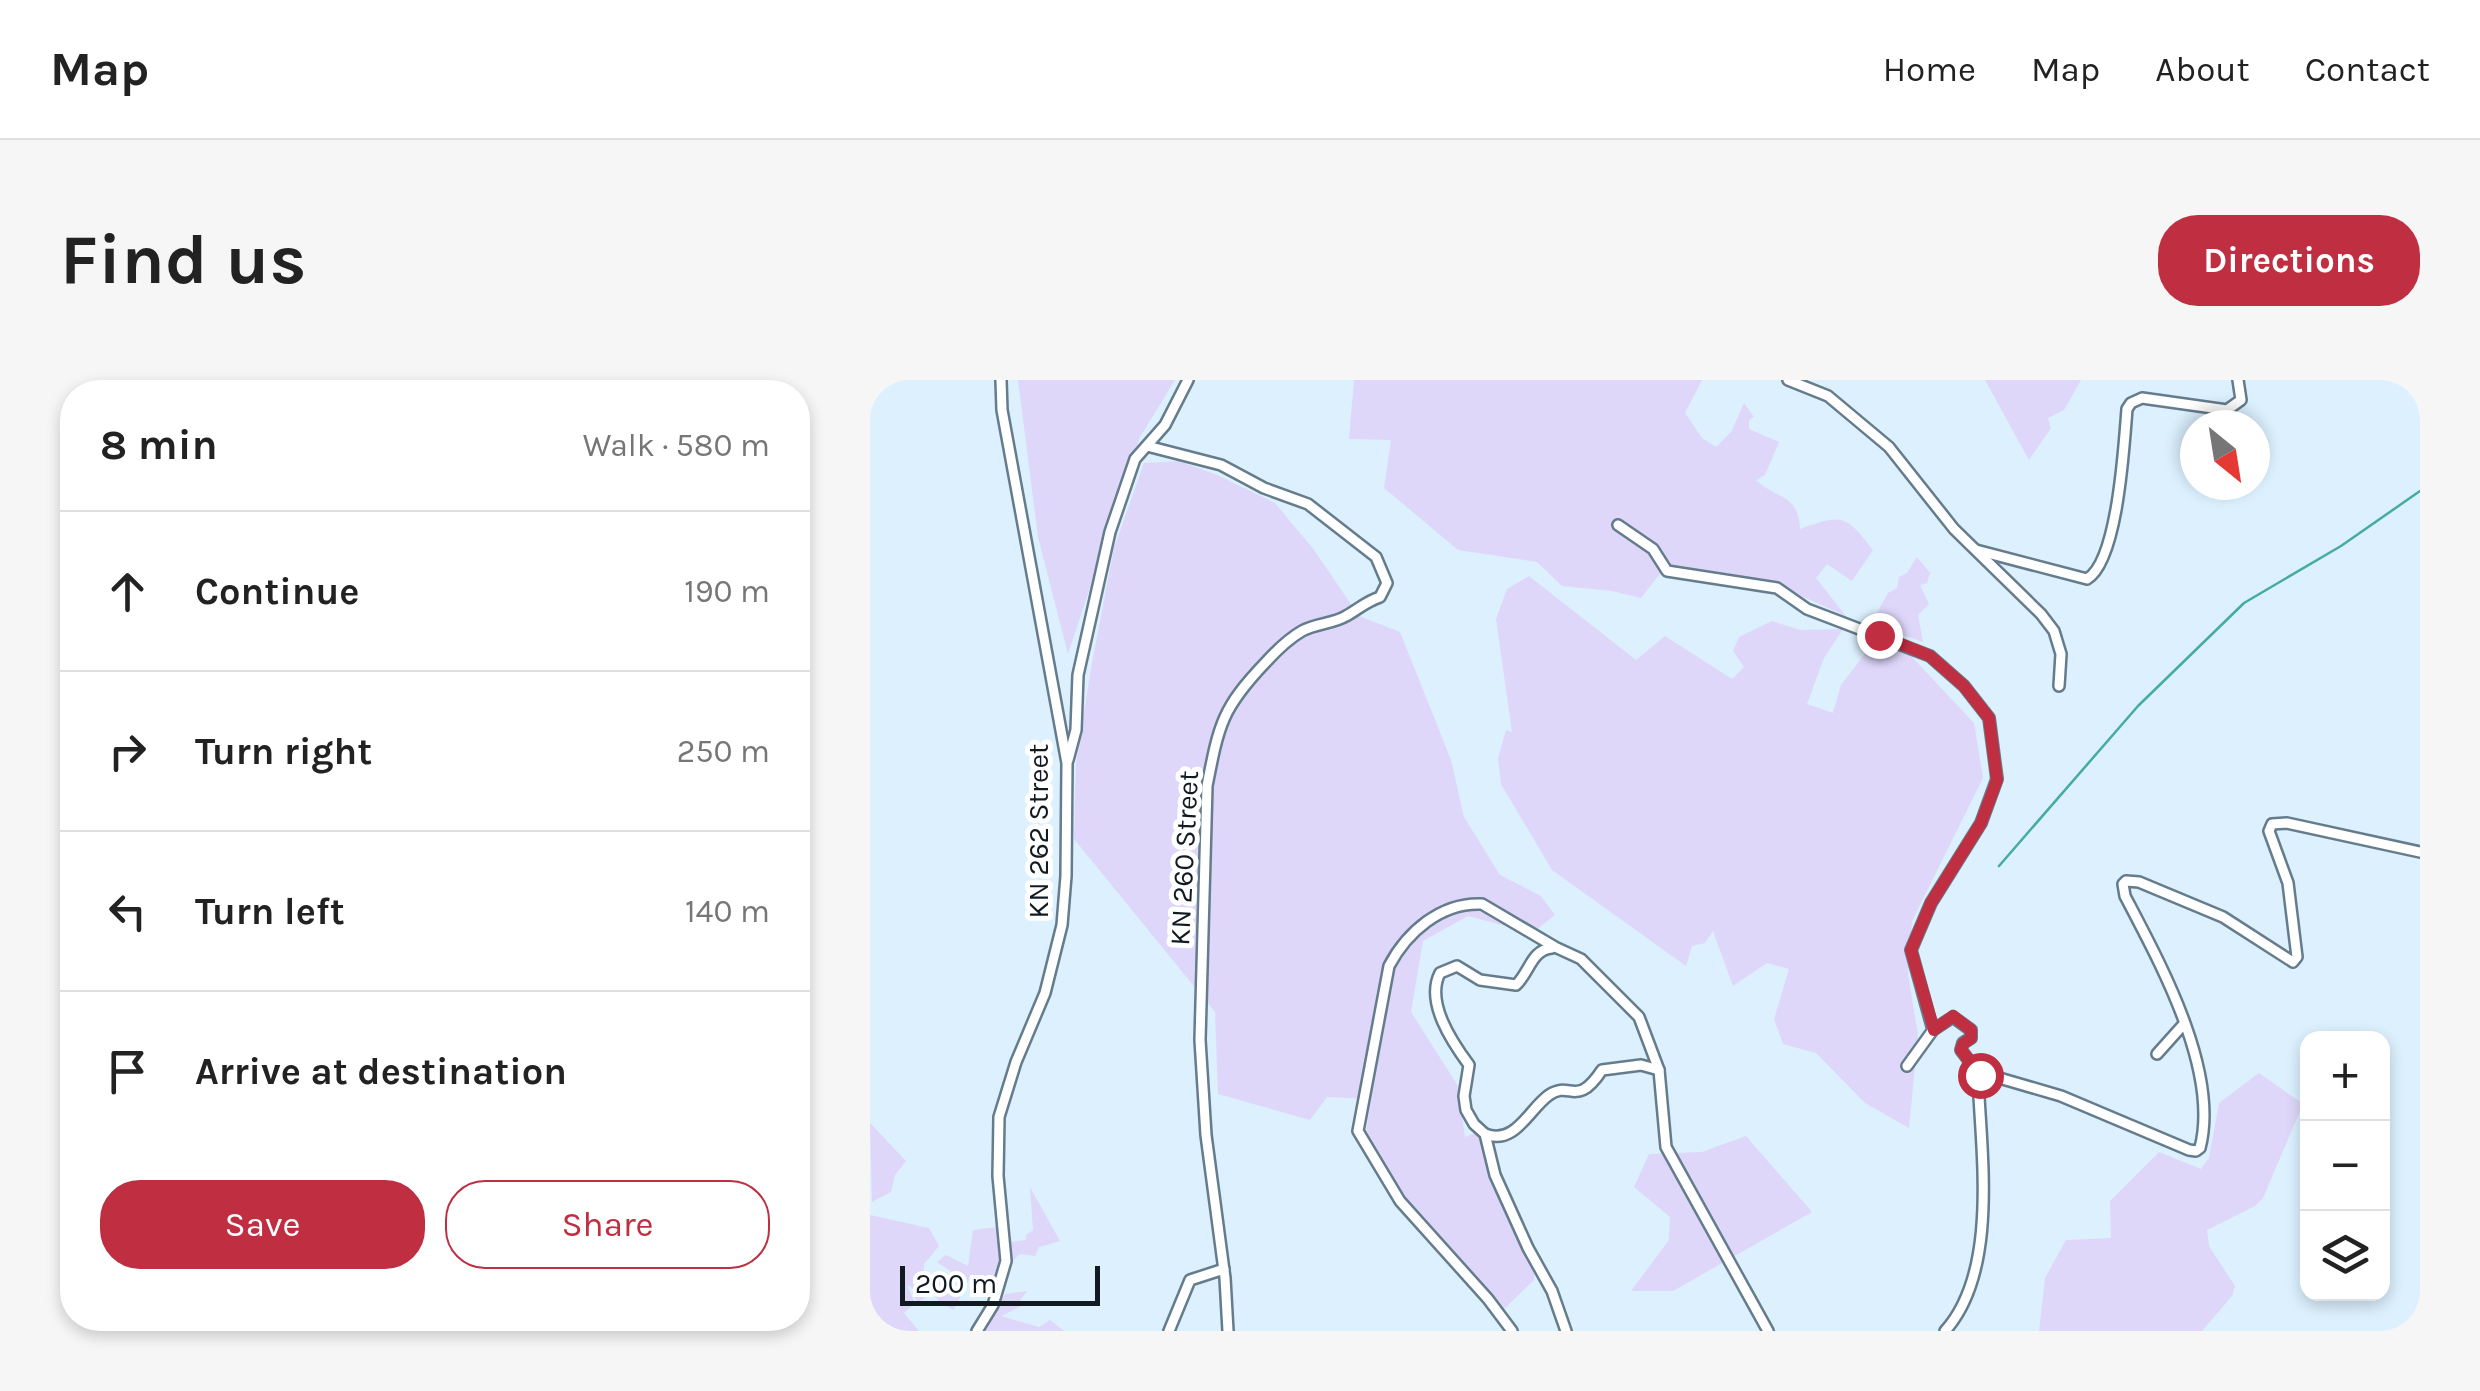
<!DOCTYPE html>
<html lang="en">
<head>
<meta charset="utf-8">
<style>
	body { margin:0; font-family:Karla,sans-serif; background:#f6f6f6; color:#222 }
	.controls { position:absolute; right:30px; bottom:30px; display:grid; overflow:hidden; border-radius:20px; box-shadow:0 5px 15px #0003 }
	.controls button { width:90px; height:90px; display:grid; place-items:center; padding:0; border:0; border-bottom:2px solid #e0e0e0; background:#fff; color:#222; font:50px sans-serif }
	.compass { position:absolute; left:1310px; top:30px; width:90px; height:90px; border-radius:50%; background:#fff; box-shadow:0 5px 15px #0003; rotate:150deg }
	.scale { position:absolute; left:30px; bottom:25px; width:200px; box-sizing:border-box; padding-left:10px; border:5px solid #111a20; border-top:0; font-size:28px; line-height:35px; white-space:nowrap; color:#111a20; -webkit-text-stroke:8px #fff; paint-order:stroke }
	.stop { position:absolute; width:30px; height:30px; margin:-22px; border:8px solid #bf2e41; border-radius:50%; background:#fff }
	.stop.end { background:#bf2e41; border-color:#fff; box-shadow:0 2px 10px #0008 }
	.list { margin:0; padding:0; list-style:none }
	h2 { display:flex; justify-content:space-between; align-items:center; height:130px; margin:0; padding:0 40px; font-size:42px }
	h2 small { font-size:32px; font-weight:400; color:#767676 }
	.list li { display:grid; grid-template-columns:65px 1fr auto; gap:30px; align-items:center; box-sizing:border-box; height:160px; padding:0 40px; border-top:2px solid #e0e0e0 }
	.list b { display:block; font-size:38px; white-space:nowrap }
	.list em { font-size:32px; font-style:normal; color:#767676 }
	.actions { display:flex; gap:20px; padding:30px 40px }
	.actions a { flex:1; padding:22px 0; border:2px solid #bf2e41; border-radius:40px; text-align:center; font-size:35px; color:#bf2e41 }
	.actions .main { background:#bf2e41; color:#fff }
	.icon { flex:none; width:55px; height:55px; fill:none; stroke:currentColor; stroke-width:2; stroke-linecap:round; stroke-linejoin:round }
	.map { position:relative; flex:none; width:1550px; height:951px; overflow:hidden; border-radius:40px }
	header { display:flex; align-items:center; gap:60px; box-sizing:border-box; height:140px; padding:0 50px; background:#fff; border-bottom:2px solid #e0e0e0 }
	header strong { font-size:48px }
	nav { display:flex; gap:55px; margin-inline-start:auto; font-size:35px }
	.intro { display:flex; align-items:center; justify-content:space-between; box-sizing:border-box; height:240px; padding:0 60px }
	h1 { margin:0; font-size:70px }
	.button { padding:25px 45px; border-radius:40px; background:#bf2e41; color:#fff; font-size:35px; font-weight:700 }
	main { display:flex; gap:60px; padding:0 60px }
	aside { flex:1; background:#fff; border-radius:40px; box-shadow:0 5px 15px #0003 }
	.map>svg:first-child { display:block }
</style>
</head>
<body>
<header>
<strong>Map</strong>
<nav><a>Home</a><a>Map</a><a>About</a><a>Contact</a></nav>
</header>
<div class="intro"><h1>Find us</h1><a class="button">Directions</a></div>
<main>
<aside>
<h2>8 min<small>Walk · 580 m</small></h2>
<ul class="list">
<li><svg class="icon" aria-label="ahead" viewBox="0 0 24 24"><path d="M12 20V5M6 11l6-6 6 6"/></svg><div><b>Continue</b></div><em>190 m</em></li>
<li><svg class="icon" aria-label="right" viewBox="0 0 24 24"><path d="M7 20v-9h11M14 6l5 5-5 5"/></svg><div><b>Turn right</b></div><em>250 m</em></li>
<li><svg class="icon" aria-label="left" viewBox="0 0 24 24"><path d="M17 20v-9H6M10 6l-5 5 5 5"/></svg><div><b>Turn left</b></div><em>140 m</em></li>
<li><svg class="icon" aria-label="arrive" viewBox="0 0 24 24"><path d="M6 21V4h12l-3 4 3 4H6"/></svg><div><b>Arrive at destination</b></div></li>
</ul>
<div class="actions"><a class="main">Save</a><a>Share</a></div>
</aside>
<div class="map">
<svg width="1550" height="951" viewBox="0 0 1550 951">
	<rect width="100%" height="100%" fill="#dcf0fe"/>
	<g fill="#ded7fa">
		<polygon points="148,0 305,0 270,57 198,274 168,157"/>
		<path d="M484,0H832L815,33L832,58L846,67L861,52L874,23L884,37L879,40V49L909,62L895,95L886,100C909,121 928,113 930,149C973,134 975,134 1003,170L982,201L957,184L946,198L976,236L909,206L799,187L800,181L771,218L742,211L692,206L667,182L588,170L514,108L521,60L479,59Z"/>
		<polygon points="1115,0 1211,0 1194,30 1178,38 1181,48 1159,80"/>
		<polygon points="309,81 347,95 405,123 444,170 489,236 530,252 581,380 594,437 630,495 671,516 685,535 662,553 598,536 553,561 541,632 588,706 595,757 612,750 617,783 665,887 664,900 633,930 540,826 496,752 501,719 457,717 440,740 348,714 345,632 204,459 206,383 221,288 244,168 274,83"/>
		<polygon points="1047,177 1060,193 1057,203 1050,205 1059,224 1048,235 1053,262 1001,244 1018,213 1027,208 1029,197 1037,193"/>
		<polygon points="659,196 766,280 795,256 862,299 874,287 863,271 869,257 902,241 930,250 973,249 954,278 937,324 963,333 971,305 1009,255 1042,277 1104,343 1113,398 1042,541 1038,595 1048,655 1039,748 995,723 946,673 913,664 904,639 919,589 897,583 863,606 843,551 835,563 822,566 816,586 682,490 631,404 628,378 636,350 642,352 626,239 637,209"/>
		<polygon points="1389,693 1433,724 1393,818 1385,826 1337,850 1339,866 1365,906 1362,916 1332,951 1169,951 1175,898 1196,860 1241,858 1240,821 1289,772 1331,789 1339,778 1349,723"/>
		<polygon points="0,743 36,781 25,795 21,812 2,822"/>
		<polygon points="876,756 942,832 803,911 761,911 799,860 800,837 764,807 779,774 832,772"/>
		<polygon points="160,807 190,861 169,867 165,876 150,874 141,882 139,862 156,860 156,855 163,850"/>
		<polygon points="0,835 59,848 69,866 54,884 53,905 57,910 54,919 47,922 42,913 44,909 37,905 45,923 34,933 49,951 0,951"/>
		<polygon points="128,847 130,885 125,903 100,897 84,930 70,923 59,907 82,892 67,882 76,875 98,886 103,850"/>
		<polygon points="157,911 151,919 151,926 131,936 169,947 180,940 194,951 113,951 135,914"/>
	</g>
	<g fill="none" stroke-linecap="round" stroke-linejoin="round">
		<polyline stroke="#45ac9f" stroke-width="2.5" points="1129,486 1268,326 1374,223 1471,166 1550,111"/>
		<g stroke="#657c8c" stroke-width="14">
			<g id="minor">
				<polyline points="918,0 958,16 1019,67 1084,149 1171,234 1184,251 1191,274 1189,306"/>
				<path d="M277,66L351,85L394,108L438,124L506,177L517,203L510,217C495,222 489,229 476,236C463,244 446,243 432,251C418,259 407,270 396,282C352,328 349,344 337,406L330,660L336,755L355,898L358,951"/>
				<polyline points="748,145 783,169 797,191 907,208 937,229 1060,276 1094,306 1119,338 1127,399 1111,443 1061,523 1041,570 1063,650 1037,686"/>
				<path d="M1106,170L1217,199C1248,181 1254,65 1257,29L1261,23L1272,18L1357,30L1371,20L1368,0"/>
				<polyline points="198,380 206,350 208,295 240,152 265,79 295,45 318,0"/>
				<path d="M682,568C661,570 660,592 646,605L610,600L587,586L570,593C555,622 582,662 599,685L594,716L596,730L604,744L615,754L625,795L658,868L682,911L696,951"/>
				<polyline points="1063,650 1083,637 1101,650 1101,658 1093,663 1091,670 1110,695"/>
				<polyline points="1287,674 1313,645"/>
				<path d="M615,754C645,766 659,729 679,715C701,700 706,729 732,690L771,685L789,690"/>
				<polyline points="107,951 123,925 136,881 128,796 129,737 146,682 175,613 192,545 196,496 197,383 132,30 131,0"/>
				<polyline points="299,951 320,900 354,889"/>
				<path d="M642,951L618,919L530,821L488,751L519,586C537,552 571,522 612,524L685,567L711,579L769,637L789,690L796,767L898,951"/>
				<path d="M1075,951C1129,891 1111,773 1108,698L1112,693L1191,716L1319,770L1326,771L1330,768C1350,691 1290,583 1255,516L1253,504L1256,501L1269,502L1353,537L1423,582L1427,577L1418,503L1399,451L1402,444L1417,443L1550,472"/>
			</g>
		</g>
		<use href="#minor" stroke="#fff" stroke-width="9"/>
	</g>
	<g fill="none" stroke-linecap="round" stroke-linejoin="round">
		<polyline stroke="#bf2e41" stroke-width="12" points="1009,255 1060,276 1094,306 1119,338 1127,400 1111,443 1061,523 1041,570 1064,650 1083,636 1101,650 1101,658 1093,664 1091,670 1110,695"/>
	</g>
	<g text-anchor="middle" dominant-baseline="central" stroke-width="10" stroke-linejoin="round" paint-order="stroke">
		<g font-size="28" fill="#111a20" stroke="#fff">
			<text transform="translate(168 451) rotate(-90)">KN 262 Street</text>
			<text transform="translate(314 478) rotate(-87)">KN 260 Street</text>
		</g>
	</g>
</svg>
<div class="controls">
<button>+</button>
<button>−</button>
<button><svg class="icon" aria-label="layers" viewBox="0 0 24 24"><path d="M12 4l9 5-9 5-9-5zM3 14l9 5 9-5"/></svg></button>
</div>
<svg class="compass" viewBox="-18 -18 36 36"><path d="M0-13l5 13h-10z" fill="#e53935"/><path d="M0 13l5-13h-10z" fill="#767676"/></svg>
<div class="scale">200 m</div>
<div class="stop" style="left:1110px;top:695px"></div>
<div class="stop end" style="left:1009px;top:255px"></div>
</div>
</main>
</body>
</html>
